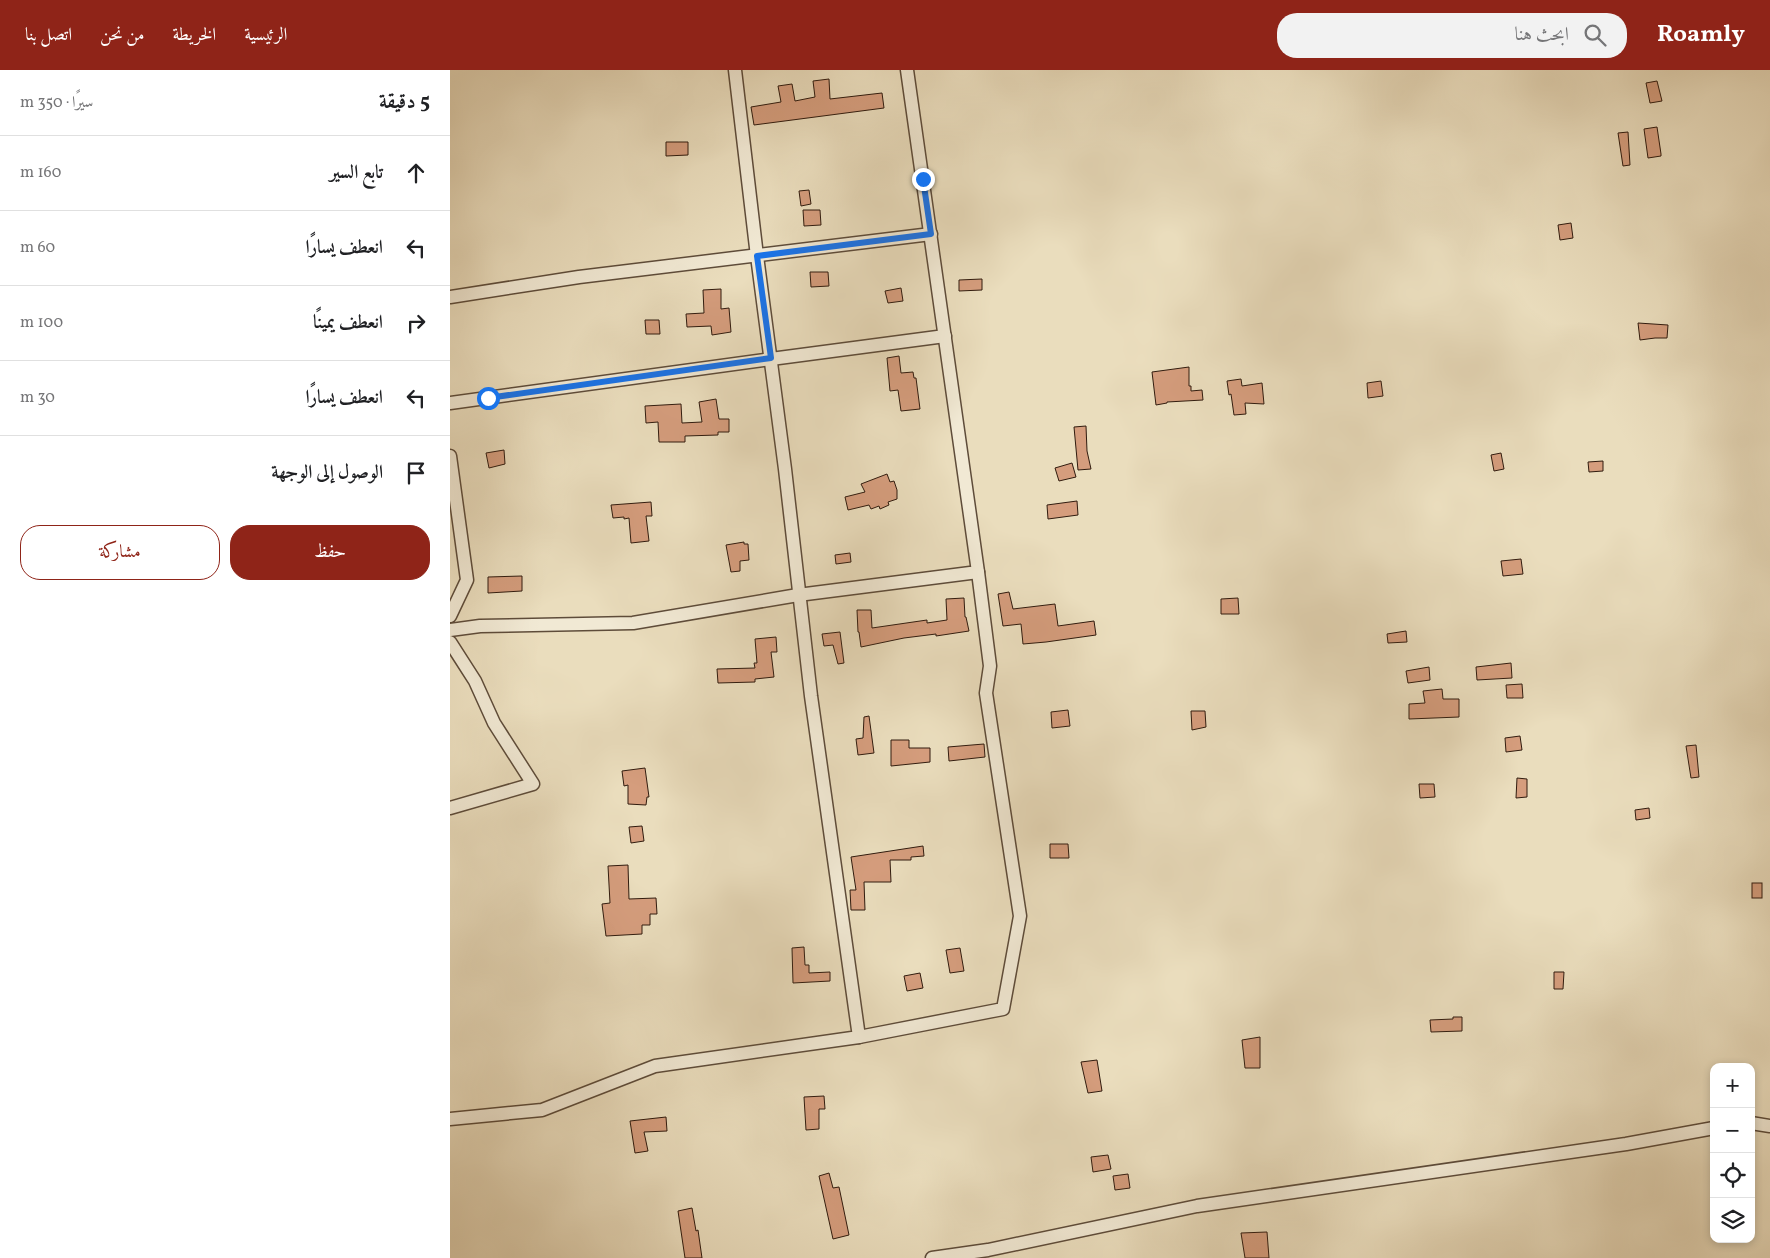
<!DOCTYPE html>
<html lang="ar">
<head>
<meta charset="utf-8">
<style>
	body { margin:0; font-family:Vollkorn,Amiri,serif; background:#f2f2f2; color:#202124; direction:rtl }
	.controls { position:absolute; right:15px; bottom:15px; display:grid; overflow:hidden; border-radius:10px; box-shadow:0 2px 8px #0003 }
	.controls button { width:45px; height:45px; display:grid; place-items:center; padding:0; border:0; border-bottom:1px solid #e0e0e0; background:#fff; color:#202124; font:25px sans-serif }
	.stop { position:absolute; width:15px; height:15px; margin:-11px; border:4px solid #1a73e8; border-radius:50%; background:#fff }
	.stop.end { background:#1a73e8; border-color:#fff; box-shadow:0 1px 5px #0008 }
	.list { margin:0; padding:0; list-style:none }
	h2 { display:flex; justify-content:space-between; align-items:center; height:65px; margin:0; padding:0 20px; font-size:21px }
	h2 small { font-size:16px; font-weight:400; color:#757577 }
	.list li { display:grid; grid-template-columns:32px 1fr auto; gap:15px; align-items:center; box-sizing:border-box; height:75px; padding:0 20px; border-top:1px solid #e0e0e0 }
	.list b { display:block; font-size:19px; white-space:nowrap }
	.list em { font-size:16px; font-style:normal; color:#757577 }
	.actions { display:flex; gap:10px; padding:15px 20px }
	.actions a { flex:1; padding:11px 0; border:1px solid #8f2418; border-radius:20px; text-align:center; font-size:18px; color:#8f2418 }
	.actions .main { background:#8f2418; color:#fff }
	.icon { flex:none; width:28px; height:28px; fill:none; stroke:currentColor; stroke-width:2; stroke-linecap:round; stroke-linejoin:round }
	.map { position:relative; flex:none; width:1320px; height:1188px; overflow:hidden; direction:ltr }
	header { display:flex; align-items:center; gap:30px; box-sizing:border-box; height:70px; padding:0 25px; background:#8f2418; color:#fff }
	header strong { font-size:24px }
	nav { display:flex; gap:28px; margin-inline-start:auto; font-size:18px }
	.search { width:350px; height:45px; background:#f2f2f2; display:flex; align-items:center; gap:12px; box-sizing:border-box; padding:0 18px; border-radius:20px; color:#757577; font-size:19px }
	main { display:flex }
	aside { flex:1; background:#fff }
	.map>svg:first-child { display:block }
</style>
</head>
<body>
<header>
<strong>Roamly</strong>
<div class="search"><svg class="icon" aria-label="search" viewBox="0 0 24 24"><circle cx="10" cy="10" r="6"/><path d="M15 15l6 6"/></svg>ابحث هنا</div>
<nav><a>الرئيسية</a><a>الخريطة</a><a>من نحن</a><a>اتصل بنا</a></nav>
</header>
<main>
<div class="map">
<svg width="1320" height="1188" viewBox="0 0 1320 1188">
	<rect width="100%" height="100%" fill="#eaddbd"/>
	<filter id="stains"><feTurbulence type="fractalNoise" baseFrequency=".004" numOctaves="4"/><feColorMatrix values="0 0 0 0 .2 0 0 0 0 .09 0 0 0 0 .02 0 0 0 .5 -.17"/></filter>
	<radialGradient id="worn" r=".72"><stop offset=".6" stop-color="#630" stop-opacity="0"/><stop offset="1" stop-color="#630" stop-opacity=".3"/></radialGradient>
	<g fill="#d59d7d" stroke="#301b0e">
		<polygon points="379,9 380,29 432,23 434,38 304,55 301,37 331,32 328,16 342,14 345,31 365,27 363,11"/>
		<polygon points="1207,11 1212,31 1200,33 1196,13"/>
		<polygon points="1207,57 1211,84 1211,86 1198,88 1194,59"/>
		<polygon points="1178,62 1180,95 1173,96 1168,63"/>
		<polygon points="216,72 238,72 238,85 216,86"/>
		<polygon points="359,120 361,134 351,136 349,121"/>
		<polygon points="353,140 370,140 371,155 354,156"/>
		<polygon points="1121,153 1123,168 1110,170 1108,155"/>
		<polygon points="360,202 378,202 379,216 361,217"/>
		<polygon points="532,209 532,220 509,221 509,210"/>
		<polygon points="451,218 453,231 438,233 435,221"/>
		<polygon points="271,219 271,239 279,238 281,262 262,265 261,256 237,257 236,244 254,243 253,220"/>
		<polygon points="195,250 209,250 210,264 196,264"/>
		<polygon points="1188,253 1218,255 1217,268 1205,268 1190,270"/>
		<polygon points="449,286 451,303 463,302 464,308 466,308 470,339 451,341 448,320 440,321 437,288"/>
		<polygon points="739,297 739,316 741,316 741,321 752,320 753,330 717,332 717,333 706,335 702,302"/>
		<polygon points="791,309 792,316 812,313 814,334 795,333 796,344 784,345 781,324 779,325 777,311"/>
		<polygon points="931,311 933,326 918,328 917,313"/>
		<polygon points="266,329 269,349 279,349 279,362 268,362 268,365 235,366 235,372 209,372 208,352 196,353 195,336 231,334 232,353 252,352 249,332"/>
		<polygon points="636,356 637,381 641,399 628,400 624,357"/>
		<polygon points="54,380 55,394 39,398 36,383"/>
		<polygon points="1051,383 1054,399 1044,401 1041,385"/>
		<polygon points="1153,391 1153,401 1139,402 1138,392"/>
		<polygon points="622,393 626,407 609,411 605,398"/>
		<polygon points="437,404 440,412 444,411 447,420 447,429 438,432 439,435 430,439 429,436 421,439 419,435 398,440 395,427 415,422 411,414"/>
		<polygon points="627,431 628,445 598,449 597,435"/>
		<polygon points="201,432 202,446 196,446 199,471 181,473 179,448 174,449 174,447 163,448 161,435"/>
		<polygon points="294,472 294,474 298,474 299,490 290,491 290,501 281,502 276,475"/>
		<polygon points="400,483 401,492 386,494 385,485"/>
		<polygon points="1071,489 1073,504 1053,506 1051,491"/>
		<polygon points="72,506 72,521 38,523 38,507"/>
		<polygon points="559,522 563,539 605,534 608,556 644,551 646,565 596,572 573,574 571,554 553,556 548,524"/>
		<polygon points="514,528 515,547 516,547 519,561 486,566 486,564 454,568 411,577 409,562 408,562 407,540 421,540 422,558 477,550 477,553 497,550 496,529"/>
		<polygon points="788,528 789,544 771,544 771,529"/>
		<polygon points="956,561 957,572 938,573 937,564"/>
		<polygon points="390,562 394,593 388,594 383,575 374,576 372,564"/>
		<polygon points="326,567 327,582 321,582 324,607 305,609 305,612 268,613 267,599 305,598 304,593 307,593 305,569"/>
		<polygon points="1061,593 1062,608 1027,610 1026,597"/>
		<polygon points="979,597 980,610 958,613 956,601"/>
		<polygon points="1072,614 1073,628 1057,628 1056,615"/>
		<polygon points="992,619 993,629 1009,629 1009,647 959,649 959,634 975,633 973,621"/>
		<polygon points="618,640 620,656 602,658 601,642"/>
		<polygon points="741,641 755,641 756,657 742,660"/>
		<polygon points="419,646 424,683 408,685 406,669 413,668 414,647"/>
		<polygon points="1070,666 1072,680 1056,682 1055,668"/>
		<polygon points="441,670 459,670 459,678 480,678 480,692 441,696"/>
		<polygon points="534,674 535,687 499,691 498,677"/>
		<polygon points="1246,675 1249,707 1241,708 1236,676"/>
		<polygon points="195,698 199,727 197,727 196,735 178,734 178,715 174,716 172,701"/>
		<polygon points="1067,708 1077,709 1077,727 1066,728"/>
		<polygon points="969,714 984,714 985,727 970,728"/>
		<polygon points="1199,738 1200,748 1186,750 1185,740"/>
		<polygon points="192,756 194,771 181,773 179,757"/>
		<polygon points="600,774 618,774 619,788 600,788"/>
		<polygon points="473,776 474,786 461,787 461,790 440,790 441,812 414,812 415,840 401,840 400,820 406,820 401,787"/>
		<polygon points="178,795 179,829 206,828 207,844 200,844 200,855 192,855 192,864 156,866 152,834 160,833 158,796"/>
		<rect x="1302" y="813" width="10" height="15"/>
		<polygon points="354,877 355,895 359,895 359,903 380,902 380,911 343,913 342,878"/>
		<polygon points="510,878 514,901 500,903 496,880"/>
		<polygon points="1104,902 1114,902 1113,919 1104,919"/>
		<polygon points="470,903 473,918 457,921 454,906"/>
		<polygon points="1003,947 1012,947 1012,961 981,962 980,950 1003,949"/>
		<polygon points="810,967 810,998 795,998 792,970"/>
		<polygon points="647,990 652,1021 638,1023 631,992"/>
		<polygon points="374,1026 375,1039 369,1039 369,1059 356,1060 354,1027"/>
		<polygon points="216,1047 217,1061 194,1062 198,1081 185,1083 180,1051"/>
		<polygon points="658,1085 661,1099 643,1102 641,1087"/>
		<polygon points="379,1103 383,1118 389,1117 399,1165 383,1169 369,1106"/>
		<polygon points="678,1104 680,1118 665,1120 663,1106"/>
		<polygon points="242,1138 246,1161 248,1160 252,1188 235,1188 228,1141"/>
		<polygon points="817,1162 819,1188 795,1188 791,1163"/>
	</g>
	<g fill="none" stroke-linecap="round" stroke-linejoin="round">
		<g stroke="#5e4c3a" stroke-width="15">
			<g id="street">
				<polyline points="0,227 129,207 481,164"/>
				<polyline points="0,333 321,289 495,266"/>
				<polyline points="0,386 17,510 0,546"/>
				<polyline points="0,560 30,556 183,553 348,525 528,502 457,0"/>
				<polyline points="0,572 25,611 44,653 83,714 0,738"/>
				<polyline points="409,967 553,939 570,846 536,623 540,596 528,502"/>
				<polyline points="0,1049 92,1040 205,996 409,967 361,626 335,399 307,186 285,0"/>
				<polyline points="1301,1053 1320,1056"/>
				<polyline points="482,1188 538,1180 747,1136 1176,1074 1264,1058"/>
			</g>
		</g>
		<use href="#street" stroke="#f1e9d4" stroke-width="12"/>
	</g>
	<g fill="none" stroke-linecap="round" stroke-linejoin="round">
		<polyline stroke="#1a73e8" stroke-width="6" points="38,328 321,288 307,186 481,164 473,109"/>
	</g>
	<rect width="100%" height="100%" filter="url(#stains)"/>
	<rect width="100%" height="100%" fill="url(#worn)"/>
</svg>
<div class="controls">
<button>+</button>
<button>−</button>
<button><svg class="icon" aria-label="locate" viewBox="0 0 24 24"><circle cx="12" cy="12" r="6"/><path d="M12 2v4M12 18v4M2 12h4M18 12h4"/></svg></button>
<button><svg class="icon" aria-label="layers" viewBox="0 0 24 24"><path d="M12 4l9 5-9 5-9-5zM3 14l9 5 9-5"/></svg></button>
</div>
<div class="stop" style="left:38px;top:328px"></div>
<div class="stop end" style="left:473px;top:109px"></div>
</div>
<aside>
<h2>5 دقيقة<small>سيرًا · 350 m</small></h2>
<ul class="list">
<li><svg class="icon" aria-label="ahead" viewBox="0 0 24 24"><path d="M12 20V5M6 11l6-6 6 6"/></svg><div><b>تابع السير</b></div><em>160 m</em></li>
<li><svg class="icon" aria-label="left" viewBox="0 0 24 24"><path d="M17 20v-9H6M10 6l-5 5 5 5"/></svg><div><b>انعطف يسارًا</b></div><em>60 m</em></li>
<li><svg class="icon" aria-label="right" viewBox="0 0 24 24"><path d="M7 20v-9h11M14 6l5 5-5 5"/></svg><div><b>انعطف يمينًا</b></div><em>100 m</em></li>
<li><svg class="icon" aria-label="left" viewBox="0 0 24 24"><path d="M17 20v-9H6M10 6l-5 5 5 5"/></svg><div><b>انعطف يسارًا</b></div><em>30 m</em></li>
<li><svg class="icon" aria-label="arrive" viewBox="0 0 24 24"><path d="M6 21V4h12l-3 4 3 4H6"/></svg><div><b>الوصول إلى الوجهة</b></div></li>
</ul>
<div class="actions"><a class="main">حفظ</a><a>مشاركة</a></div>
</aside>
</main>
</body>
</html>
